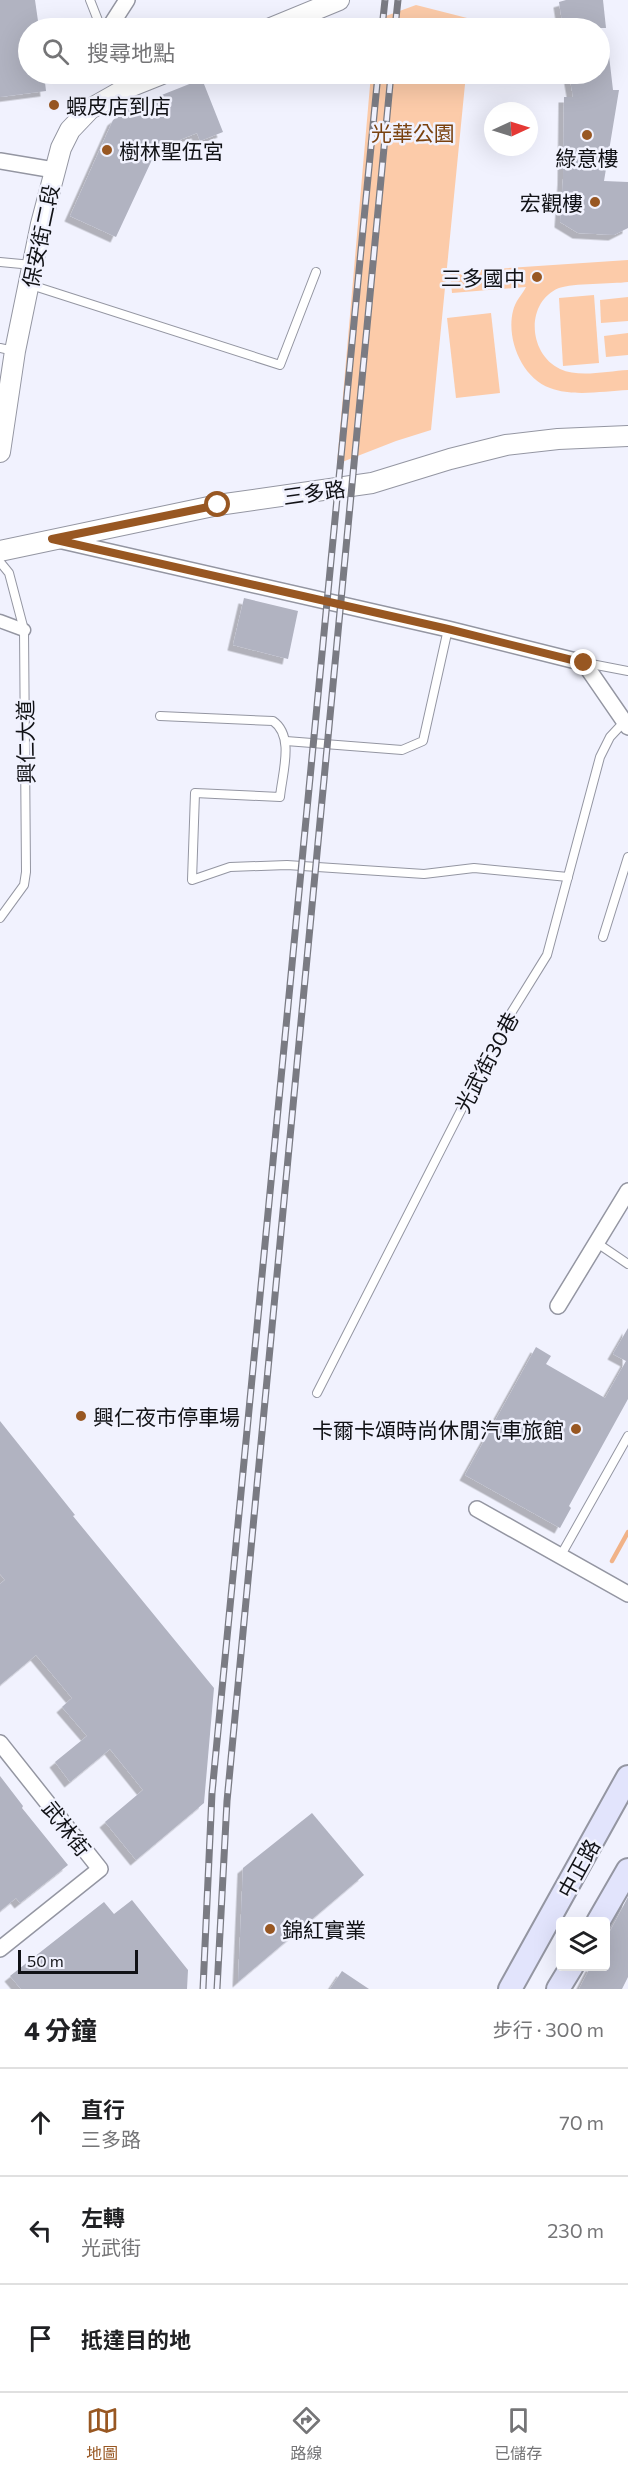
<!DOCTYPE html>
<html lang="zh-TW">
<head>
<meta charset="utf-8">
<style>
	body { margin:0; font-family:Commissioner,"Noto Sans TC",sans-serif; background:#f6f6f6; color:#202124 }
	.controls { position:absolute; right:18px; bottom:18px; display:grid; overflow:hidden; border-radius:6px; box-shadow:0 6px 24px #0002 }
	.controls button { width:54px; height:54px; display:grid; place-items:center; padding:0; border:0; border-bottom:2px solid #e0e0e0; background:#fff; color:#202124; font:30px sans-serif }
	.compass { position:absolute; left:484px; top:102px; width:54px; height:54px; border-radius:50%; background:#fff; box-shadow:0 6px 24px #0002; rotate:86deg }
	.scale { position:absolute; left:18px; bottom:15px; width:120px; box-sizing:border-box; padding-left:6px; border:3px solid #111216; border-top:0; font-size:16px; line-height:21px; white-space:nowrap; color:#111216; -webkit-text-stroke:4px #f1f2fe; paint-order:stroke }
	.stop { position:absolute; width:18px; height:18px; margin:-14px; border:4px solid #985722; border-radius:50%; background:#fff }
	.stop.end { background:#985722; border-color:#fff; box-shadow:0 2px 6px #0008 }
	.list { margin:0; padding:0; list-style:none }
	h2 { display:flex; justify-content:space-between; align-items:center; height:78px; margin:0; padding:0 24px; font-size:26px }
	h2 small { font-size:20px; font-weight:400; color:#757577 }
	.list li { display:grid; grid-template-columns:39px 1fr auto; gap:18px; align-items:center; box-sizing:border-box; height:108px; padding:0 24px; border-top:2px solid #e0e0e0 }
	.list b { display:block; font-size:22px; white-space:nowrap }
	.list p { margin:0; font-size:20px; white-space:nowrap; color:#757577 }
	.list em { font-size:20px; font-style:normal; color:#757577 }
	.icon { flex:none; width:33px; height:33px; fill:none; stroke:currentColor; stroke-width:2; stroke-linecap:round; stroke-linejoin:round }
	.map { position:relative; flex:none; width:628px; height:1989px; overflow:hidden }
	.search { position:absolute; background:#fff; box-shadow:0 6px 24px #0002; left:18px; right:18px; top:18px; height:66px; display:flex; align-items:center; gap:15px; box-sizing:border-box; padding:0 21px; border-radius:33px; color:#757577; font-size:22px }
	.sheet { height:402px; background:#fff }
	nav { display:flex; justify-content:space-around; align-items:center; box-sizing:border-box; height:84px; border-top:2px solid #e0e0e0; background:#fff; font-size:16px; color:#757577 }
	nav a { display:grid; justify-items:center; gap:3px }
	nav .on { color:#985722 }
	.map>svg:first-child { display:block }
</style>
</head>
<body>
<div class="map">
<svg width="628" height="1989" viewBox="0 0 628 1989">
	<defs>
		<filter id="shadow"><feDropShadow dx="-5.5" dy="5.5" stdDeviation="0" flood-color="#0004"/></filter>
	</defs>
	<rect width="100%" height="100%" fill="#f1f2fe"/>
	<g fill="#fccba9">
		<polygon points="416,5 471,19 470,28 374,28 375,20"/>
		<polygon points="371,74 466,74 431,430 396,441 337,464"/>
		<path d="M628,260V282C612,284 573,283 559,288C525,302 528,354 560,369C579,378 607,371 628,370V390C604,391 573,397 550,388C522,378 506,339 513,311C515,301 522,295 526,287L452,293L450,272Z"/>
		<polygon points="594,295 599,363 563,366 559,298"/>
		<polygon points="628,297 628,321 601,323 600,300"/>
		<polygon points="491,313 500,393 456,398 447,318"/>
		<polygon points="628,333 628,355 606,357 604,336"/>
	</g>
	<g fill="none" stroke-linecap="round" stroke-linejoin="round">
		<polyline stroke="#f1b388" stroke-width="4.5" points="612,1561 628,1532"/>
	</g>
	<g fill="#b1b3c1" filter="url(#shadow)">
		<polygon points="0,0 35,0 39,28 28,28 28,74 44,74 46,91 0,97"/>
		<polygon points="566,0 603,0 606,28 563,28 559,2"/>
		<polygon points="600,47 608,47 613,90 619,90 604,181 628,182 628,228 614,235 578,233 560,222 563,179 564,97 573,97 569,74 600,74"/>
		<polygon points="202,79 223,132 200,141 197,133 157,149 116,237 70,216 113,120 129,108"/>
		<polygon points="244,598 298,611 288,659 233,645"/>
		<polygon points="628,1328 628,1399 569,1506 571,1508 560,1528 465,1475 536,1347 551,1356 546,1364 605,1398 626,1361 613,1354"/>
		<polygon points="0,1421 75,1515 73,1516 214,1688 204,1803 136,1860 105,1822 143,1790 110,1749 70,1782 55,1762 87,1736 62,1707 72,1698 36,1655 0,1685 0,1584 5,1580 0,1574"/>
		<polygon points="0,1776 23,1806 22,1808 68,1865 20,1903 16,1898 0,1911"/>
		<polygon points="312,1813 364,1875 238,1982 243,1868"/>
		<polygon points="628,1897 628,1977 622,1989 579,1989 591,1966 606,1966 606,1939"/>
		<polygon points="132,1900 188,1970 187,1989 21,1989 10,1976 104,1902 114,1914"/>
		<polygon points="342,1971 369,1989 330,1989"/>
	</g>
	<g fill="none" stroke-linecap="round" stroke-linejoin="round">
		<g stroke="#9496a2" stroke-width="10">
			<g id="service">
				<polyline points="90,0 101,28"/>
				<polyline points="0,262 32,265"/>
				<polyline points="31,285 280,365 316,272"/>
				<polyline points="0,348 14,351"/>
				<polyline points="0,562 9,573 24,630 26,872 24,885 0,918"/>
				<polyline points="586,663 628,671"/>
				<path d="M160,716L273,721C295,736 282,774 280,797L195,793L192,880L230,867L287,865L424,874L474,868L568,877"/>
				<polyline points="286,741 402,750 423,741 448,629"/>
				<polyline points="603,937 628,857"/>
				<polyline points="597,1243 628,1264"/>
				<polyline points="317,1393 508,1018 547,955 600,757 610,737 624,722"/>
				<polyline points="561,1555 628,1436"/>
			</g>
		</g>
		<g stroke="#9496a2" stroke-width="15">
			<polyline id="pedestrian" points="0,621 24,630"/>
		</g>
		<g stroke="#9496a2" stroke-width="18">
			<g id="minor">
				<polyline points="109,28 127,0"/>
				<polyline points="120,74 127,88"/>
				<polyline points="0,161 54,170"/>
				<polyline points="58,540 448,629 584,663 628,727"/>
				<polyline points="558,1306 628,1191"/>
				<polyline points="477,1509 628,1594"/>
				<polyline points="0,1743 100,1869 0,1949"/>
			</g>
		</g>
		<g stroke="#9496a2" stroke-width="22">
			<g id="tertiary">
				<polyline points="271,28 339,0"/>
				<polyline points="0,452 15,351 41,224 61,148 70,130 90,109 127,88 162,74"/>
				<polyline points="0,551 218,505 372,483 450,459 506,445 558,439 628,436"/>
			</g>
		</g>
		<g stroke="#9496a2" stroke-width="26">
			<g id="secondary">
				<polyline points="598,1922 628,1870"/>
				<polyline points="510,1989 628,1777"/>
				<polyline points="558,1989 572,1966"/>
			</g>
		</g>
		<use href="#service" stroke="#fff" stroke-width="8"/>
		<use href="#pedestrian" stroke="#fff" stroke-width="12"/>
		<use href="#minor" stroke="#fff" stroke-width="15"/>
		<use href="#tertiary" stroke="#fff" stroke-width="20"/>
		<use href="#secondary" stroke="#e2e4fc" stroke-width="22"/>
		<g stroke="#7a7b83" stroke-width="7">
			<g id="rail">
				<polyline points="382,28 385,0"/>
				<polyline points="395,28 398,0"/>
				<polyline points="203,1989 212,1793 378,74"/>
				<polyline points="217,1989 227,1801 391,74"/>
			</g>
		</g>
		<use href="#rail" stroke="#f1f2fe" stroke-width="4.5" stroke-dasharray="14" stroke-linecap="butt"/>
	</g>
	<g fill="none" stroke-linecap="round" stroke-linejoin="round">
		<polyline stroke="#985722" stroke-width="8" points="218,505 52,539 448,629 584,663"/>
	</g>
	<g fill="#985722" stroke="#f1f2fe" stroke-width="2">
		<circle cx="54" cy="105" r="6"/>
		<circle cx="587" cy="135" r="6"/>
		<circle cx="107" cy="150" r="6"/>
		<circle cx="595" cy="202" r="6"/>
		<circle cx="537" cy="277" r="6"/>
		<circle cx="81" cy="1416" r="6"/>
		<circle cx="576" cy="1429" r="6"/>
		<circle cx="270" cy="1929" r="6"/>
	</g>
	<g text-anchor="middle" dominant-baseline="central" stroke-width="5" stroke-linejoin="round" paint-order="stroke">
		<g font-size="21" fill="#111216" stroke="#f1f2fe" text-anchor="start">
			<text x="66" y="105">蝦皮店到店</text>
			<text x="119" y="150">樹林聖伍宮</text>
			<text x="587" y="157" text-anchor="middle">綠意樓</text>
			<text x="583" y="202" text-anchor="end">宏觀樓</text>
			<text x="525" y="277" text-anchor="end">三多國中</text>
			<text x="93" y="1416">興仁夜市停車場</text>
			<text x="564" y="1429" text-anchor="end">卡爾卡頌時尚休閒汽車旅館</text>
			<text x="282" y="1929">錦紅實業</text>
		</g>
		<g font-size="21" fill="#79410f" stroke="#f1f2fe">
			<text x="413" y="132">光華公園</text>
		</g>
		<g font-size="21" fill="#111216" stroke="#f1f2fe">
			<text transform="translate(40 236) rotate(-78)">保安街二段</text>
			<text transform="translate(314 492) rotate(-8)">三多路</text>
			<text transform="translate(25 742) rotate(-91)">興仁大道</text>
			<text transform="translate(486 1062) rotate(-62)">光武街30巷</text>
			<text transform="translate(67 1828) rotate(52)">武林街</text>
			<text transform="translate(578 1868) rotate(-61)">中正路</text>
		</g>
	</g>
</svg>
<div class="controls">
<button><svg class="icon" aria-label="layers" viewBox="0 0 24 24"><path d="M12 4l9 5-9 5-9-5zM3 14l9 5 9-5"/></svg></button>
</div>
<svg class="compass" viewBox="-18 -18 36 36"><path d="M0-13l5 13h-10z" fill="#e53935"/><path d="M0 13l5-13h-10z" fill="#757577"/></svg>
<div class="scale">50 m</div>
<div class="stop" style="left:218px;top:505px"></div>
<div class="stop end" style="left:584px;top:663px"></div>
<div class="search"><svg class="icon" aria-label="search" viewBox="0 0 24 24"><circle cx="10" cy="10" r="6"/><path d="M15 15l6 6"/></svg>搜尋地點</div>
</div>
<section class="sheet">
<h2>4 分鐘<small>步行 · 300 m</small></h2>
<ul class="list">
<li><svg class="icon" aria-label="ahead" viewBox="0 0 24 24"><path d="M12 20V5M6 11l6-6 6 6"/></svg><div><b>直行</b><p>三多路</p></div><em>70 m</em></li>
<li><svg class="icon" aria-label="left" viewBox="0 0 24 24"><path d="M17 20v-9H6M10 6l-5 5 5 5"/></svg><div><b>左轉</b><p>光武街</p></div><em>230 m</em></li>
<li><svg class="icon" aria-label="arrive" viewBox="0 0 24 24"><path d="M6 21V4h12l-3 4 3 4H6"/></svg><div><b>抵達目的地</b></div></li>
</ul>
</section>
<nav>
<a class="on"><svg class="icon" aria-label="map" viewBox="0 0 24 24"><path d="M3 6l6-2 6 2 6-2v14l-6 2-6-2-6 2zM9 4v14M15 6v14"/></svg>地圖</a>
<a><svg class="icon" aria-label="directions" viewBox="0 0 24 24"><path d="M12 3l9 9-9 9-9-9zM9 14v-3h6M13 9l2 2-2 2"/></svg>路線</a>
<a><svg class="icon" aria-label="saved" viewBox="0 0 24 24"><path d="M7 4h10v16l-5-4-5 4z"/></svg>已儲存</a>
</nav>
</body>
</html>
